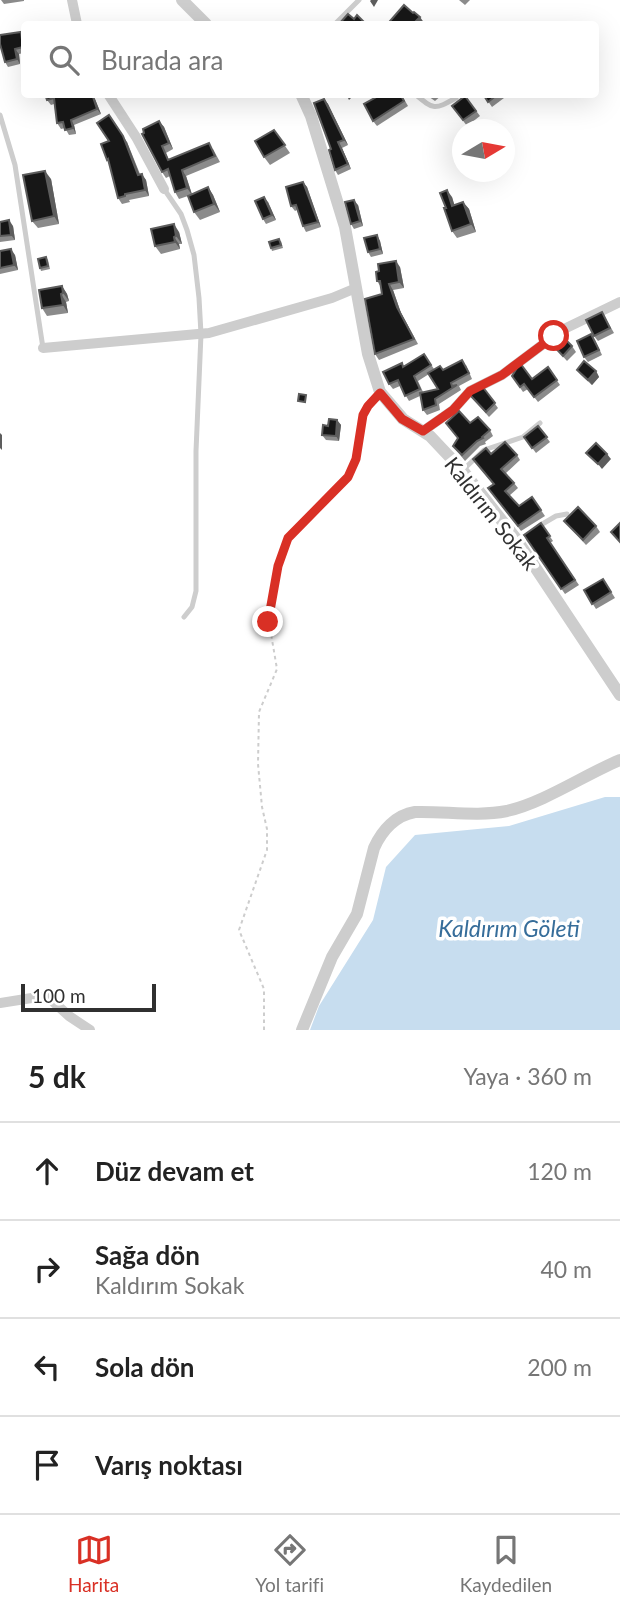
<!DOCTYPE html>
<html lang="tr">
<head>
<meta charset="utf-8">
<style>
	body { margin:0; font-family:Lato,sans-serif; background:#f2f2f2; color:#222 }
	.compass { position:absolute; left:452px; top:119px; width:63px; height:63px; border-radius:50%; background:#fff; box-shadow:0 7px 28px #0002; rotate:80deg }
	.scale { position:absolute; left:21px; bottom:18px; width:135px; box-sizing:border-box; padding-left:7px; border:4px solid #303030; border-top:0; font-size:19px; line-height:24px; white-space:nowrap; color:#303030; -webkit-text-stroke:5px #fff; paint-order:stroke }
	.stop { position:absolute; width:21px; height:21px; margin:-16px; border:5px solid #d93025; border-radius:50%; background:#fff }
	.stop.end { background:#d93025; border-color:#fff; box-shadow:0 2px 7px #0008 }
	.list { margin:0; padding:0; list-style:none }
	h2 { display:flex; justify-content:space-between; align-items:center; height:91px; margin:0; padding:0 28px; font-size:30px }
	h2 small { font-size:23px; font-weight:400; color:#767676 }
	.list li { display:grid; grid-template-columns:46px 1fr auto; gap:21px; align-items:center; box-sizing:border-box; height:98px; padding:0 28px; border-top:2px solid #e0e0e0 }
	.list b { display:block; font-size:26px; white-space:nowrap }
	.list p { margin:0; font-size:23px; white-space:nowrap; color:#767676 }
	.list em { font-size:23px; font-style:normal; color:#767676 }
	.icon { flex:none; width:38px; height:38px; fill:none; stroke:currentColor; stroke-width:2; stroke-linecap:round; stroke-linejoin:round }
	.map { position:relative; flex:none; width:620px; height:1030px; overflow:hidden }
	.search { position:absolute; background:#fff; box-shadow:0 7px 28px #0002; left:21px; right:21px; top:21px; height:77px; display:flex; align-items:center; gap:18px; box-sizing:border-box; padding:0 24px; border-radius:7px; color:#767676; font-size:26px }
	.sheet { height:483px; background:#fff }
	nav { display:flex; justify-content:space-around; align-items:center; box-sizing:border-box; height:98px; border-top:2px solid #e0e0e0; background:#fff; font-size:19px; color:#767676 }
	nav a { display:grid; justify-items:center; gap:4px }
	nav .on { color:#d93025 }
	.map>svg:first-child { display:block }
</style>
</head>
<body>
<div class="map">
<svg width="620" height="1030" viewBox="0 0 620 1030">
	<rect width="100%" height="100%" fill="#fff"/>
	<polygon fill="#c7ddef" points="605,797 620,797 620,1030 310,1030 319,1006 373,920 386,867 415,835 509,826"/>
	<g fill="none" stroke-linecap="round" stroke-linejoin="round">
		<polyline stroke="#cdcdcd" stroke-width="2" stroke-dasharray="3.5 3.5" stroke-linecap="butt" points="264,1030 264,989 239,930 267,850 267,829 262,807 258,764 259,712 277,669 269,622 281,553 288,538 344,483 353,470 363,415 373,401"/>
		<g stroke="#cdcdcd" stroke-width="5">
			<polyline points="335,24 359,0"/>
			<path d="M415,94C434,110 434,110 456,98"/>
			<polyline points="0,115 15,165 43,348"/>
			<polyline points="164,189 181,214 187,230 194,255 199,298 201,334 196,451 196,591 192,607 184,617"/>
			<polyline points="464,469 484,450 523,437 540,423"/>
			<polyline points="539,526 556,516 567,514"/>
		</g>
		<g stroke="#cdcdcd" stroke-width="10">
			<polyline points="72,0 77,24"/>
			<polyline points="108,94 136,137 164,189"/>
			<polyline points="43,348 209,333 332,298 356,288"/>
			<polyline points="423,431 453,410 470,391 502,375 562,330 620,302"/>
			<polyline points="0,1003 38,997 48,997 69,1016 90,1030"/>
		</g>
		<g stroke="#cdcdcd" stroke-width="12">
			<polyline points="182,0 206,24"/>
			<polyline points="301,94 311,116 345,227 368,354 380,392 403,419 430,436 463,471 517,540 620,695"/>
			<path d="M302,1030L332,957L357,914L374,848C382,830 396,815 415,812C445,811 477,817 507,811C545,802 584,775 620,760"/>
		</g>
	</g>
	<g fill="#8b8b8b" fill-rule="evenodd">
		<polygon points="1,0 24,0 24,1 4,4"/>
		<polygon points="459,0 470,0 465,5"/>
		<polygon points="24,37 24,53 19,54 20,64 8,67 5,62"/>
		<polygon points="45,94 87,94 95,99 101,114 74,125 76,134 69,135 65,128 61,129 57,123 54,104 51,105 47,100"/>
		<polygon points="401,94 408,106 377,126 373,121"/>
		<polygon points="425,94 443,94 435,101"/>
		<polygon points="483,94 502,94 504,98 492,107"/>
		<polygon points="465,96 480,116 467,126 452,106"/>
		<polygon points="324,99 328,104 348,145 342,148 351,169 338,175 335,170"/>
		<polygon points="159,121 164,127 173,149 166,153 169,160 213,149 220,162 186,176 192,194 208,187 213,195 220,212 200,220 194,212 188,196 179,199 175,192 170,176 166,178 162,172"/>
		<polygon points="274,130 290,153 270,165 264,157"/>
		<polygon points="127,142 140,174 146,180 149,196 129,200 130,202 122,204 118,198 110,164 107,160"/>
		<polygon points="51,179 59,224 38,228 32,221"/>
		<polygon points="303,182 307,187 321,227 306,232 303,226 297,210 295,211 291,206"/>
		<polygon points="452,197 454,205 463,202 469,209 476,232 457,238 452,231 446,208"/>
		<polygon points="268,202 276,220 266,224 263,219"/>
		<polygon points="358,205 363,226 354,229 351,224"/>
		<polygon points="0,222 13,226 15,240 0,242"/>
		<polygon points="179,232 182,244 179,244 180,249 161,254 155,246"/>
		<polygon points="377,235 380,241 383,254 371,257 368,252"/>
		<polygon points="281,241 283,248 272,251 271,248"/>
		<polygon points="0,251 15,255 18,270 0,274"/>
		<polygon points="46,257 48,260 50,269 41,271 40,268"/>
		<polygon points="400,267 404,288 393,290 401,313 418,344 379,360 375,354 382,294 381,287 377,281"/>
		<polygon points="62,286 67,294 69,301 66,302 68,313 47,316 42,308"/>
		<polygon points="602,312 614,333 598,341 594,336"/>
		<polygon points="595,340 602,355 588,362 584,357"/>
		<polygon points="549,341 572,346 576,352 567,361"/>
		<path d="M424,354L434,369L443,370L466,365L472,379L459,386L461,390L439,404L440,410L427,415L423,410L420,396L409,401L400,386L393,389L389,384L402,363L404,367ZM429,374L438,389L423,392L418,381Z"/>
		<polygon points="548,367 560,385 538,402 528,389 523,392 512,376 532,379"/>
		<polygon points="577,370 596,371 599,377 592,385 581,375"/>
		<polygon points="482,386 498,408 489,417 469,394"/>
		<polygon points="337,420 341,425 339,441 326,440 322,435 328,426"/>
		<polygon points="446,423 470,423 490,430 493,436 485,442 486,444 480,446 465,461 453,446 458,438"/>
		<polygon points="538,426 550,442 536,453 524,437"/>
		<polygon points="491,454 517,455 520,460 506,473 518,488 509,496 519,506 532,497 545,516 521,531 488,488 493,484 473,459"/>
		<polygon points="564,521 596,526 600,532 586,545"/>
		<polygon points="541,523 553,541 550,543 579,585 565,594 524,535"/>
		<polygon points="603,579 615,598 596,609 584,590"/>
	</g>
	<g fill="#5d5d5d">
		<polygon points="371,0 378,0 374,7 370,1"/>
		<polygon points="420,17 425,24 413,24"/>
		<polygon points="21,32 24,37 24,49 23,47"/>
		<polygon points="15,49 19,54 20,64 17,59"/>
		<polygon points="92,94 95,99 101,114 97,109"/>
		<polygon points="346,94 355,94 349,100"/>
		<polygon points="324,99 328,104 348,145 344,140"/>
		<polygon points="109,115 127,142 142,181 138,175"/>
		<polygon points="71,120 74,125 76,134 73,128"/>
		<polygon points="159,121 164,127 173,149 169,143"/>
		<polygon points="338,142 342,148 351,169 348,164"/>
		<polygon points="182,170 186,176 192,195 187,188"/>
		<polygon points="45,171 51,179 59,224 54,216"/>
		<polygon points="142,174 146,180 149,196 145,190"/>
		<polygon points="303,182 307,187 321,227 318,222"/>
		<polygon points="208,187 213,195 220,212 214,204"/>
		<polygon points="447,190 452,197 457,213 452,206"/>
		<polygon points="264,197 268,202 276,220 272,215"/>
		<polygon points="354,200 358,205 363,226 360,221"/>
		<polygon points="463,202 469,209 476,232 471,224"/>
		<polygon points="9,220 13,226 15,240 11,235"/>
		<polygon points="174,224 179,232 182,244 176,236"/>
		<polygon points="377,235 380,241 383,254 380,249"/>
		<polygon points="174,237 179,244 180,249 175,242"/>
		<polygon points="11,249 15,255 18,270 14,265"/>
		<polygon points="396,261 400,267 404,288 399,282"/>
		<polygon points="389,284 393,290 401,313 418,344 397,307"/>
		<polygon points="62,286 67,294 69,301 63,293"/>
		<polygon points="61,294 66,302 68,313 63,305"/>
		<polygon points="596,371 599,377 592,385 588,380"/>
		<polygon points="337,420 341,425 339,441 336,436"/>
		<polygon points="0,433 2,435 2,450 0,448"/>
		<polygon points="607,454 611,459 602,469 598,464"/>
	</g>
	<g fill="#171717" stroke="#5d5d5d" stroke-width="2">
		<polygon points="404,5 413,13 414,12 420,17 413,24 394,24 390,21"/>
		<polygon points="348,14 354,19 357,15 364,22 362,24 339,24"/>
		<polygon points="21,32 23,47 15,49 17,59 5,62 0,44 0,35"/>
		<polygon points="45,94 86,94 86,96 92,94 97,109 71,120 73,128 65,130 63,122 57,123 54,98 47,100"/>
		<polygon points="382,94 400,94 404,101 373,121 364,104"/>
		<polygon points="483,94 498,94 488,102"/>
		<polygon points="465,96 476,111 463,120 452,106"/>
		<polygon points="324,99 344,140 338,142 348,164 335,170 329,150 331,149 314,103"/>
		<polygon points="109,115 123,136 138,175 142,174 145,190 125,194 125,196 118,198 108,159 107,160 101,144 109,141 97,123"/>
		<polygon points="159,121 169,143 162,146 168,160 209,143 215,156 182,170 187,188 175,192 168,169 162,172 142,134 144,133 143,129"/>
		<polygon points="274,130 285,145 264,157 255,141"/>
		<polygon points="45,171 54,216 32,221 23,175"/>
		<polygon points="303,182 318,222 303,226 296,205 291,206 286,187"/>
		<polygon points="208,187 214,204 194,212 188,196"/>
		<polygon points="447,190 452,206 463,202 471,224 452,231 444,208 446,208 440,193"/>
		<polygon points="264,197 272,215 263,219 255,201"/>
		<polygon points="354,200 360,221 351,224 345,202"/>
		<polygon points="9,220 11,235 0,236 0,222"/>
		<polygon points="174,224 176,236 174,237 175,242 155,246 151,229"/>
		<polygon points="377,235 380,249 368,252 364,238"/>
		<polygon points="279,239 281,245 271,248 269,242"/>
		<polygon points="11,249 14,265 0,268 0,251"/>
		<polygon points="46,257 48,266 40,268 38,259"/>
		<polygon points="396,261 399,282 389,284 397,307 414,339 375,354 365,299 382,294 380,281 377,281 376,272 379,271 378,264"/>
		<polygon points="62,286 63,293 61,294 63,305 42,308 39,290"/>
		<polygon points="602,312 610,328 594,336 586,320"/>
		<polygon points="559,333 572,346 563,356 549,341"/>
		<polygon points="591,334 599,350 584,357 577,341"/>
		<polygon points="424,354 431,365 414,376 420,389 405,396 398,380 389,384 383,372 402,363 403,367"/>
		<polygon points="462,360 469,373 451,383 452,386 457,385 435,399 436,405 423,410 420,393 438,389 428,373 440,366 443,370"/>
		<polygon points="584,361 596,371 588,380 577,370"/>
		<polygon points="520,363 532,379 548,367 557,380 534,397 524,384 520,387 512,376"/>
		<polygon points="482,386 495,403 486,412 469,394"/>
		<polygon points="299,394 306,395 305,402 298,401"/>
		<polygon points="459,411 470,423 478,417 490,430 482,437 483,438 477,441 462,455 453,446 458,438 446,423"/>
		<polygon points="329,419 337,420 336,436 322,435 323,425 328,426"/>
		<polygon points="538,426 547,437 532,448 524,437"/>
		<polygon points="505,442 517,455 501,469 514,483 505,491 519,506 532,497 541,510 518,526 488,488 494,484 473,459 486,448 491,454"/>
		<polygon points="596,443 607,454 598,464 586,453"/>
		<polygon points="578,507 596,526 583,540 564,521"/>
		<polygon points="541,523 550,536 547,538 575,580 561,589 524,535"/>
		<polygon points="620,523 620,542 611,532"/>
		<polygon points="603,579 611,592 592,604 584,590"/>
	</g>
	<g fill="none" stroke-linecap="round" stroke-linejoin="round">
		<polyline stroke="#d93025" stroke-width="9" points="268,622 278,566 288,538 348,477 356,459 363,415 368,406 380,393 402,419 423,431 453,410 470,391 502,375 554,336"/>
	</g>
	<g text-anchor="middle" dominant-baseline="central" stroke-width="7" stroke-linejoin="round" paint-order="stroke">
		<g font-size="21" fill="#303030" stroke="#fff">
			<text transform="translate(492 513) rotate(52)">Kaldırım Sokak</text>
		</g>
		<g font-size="23" font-style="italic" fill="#366d9a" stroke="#fff">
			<text x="509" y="928">Kaldırım Göleti</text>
		</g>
	</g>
</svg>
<svg class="compass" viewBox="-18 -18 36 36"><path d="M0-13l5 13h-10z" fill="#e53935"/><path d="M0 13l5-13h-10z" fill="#767676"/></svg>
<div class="scale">100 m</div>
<div class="stop" style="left:554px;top:336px"></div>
<div class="stop end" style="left:268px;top:622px"></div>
<div class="search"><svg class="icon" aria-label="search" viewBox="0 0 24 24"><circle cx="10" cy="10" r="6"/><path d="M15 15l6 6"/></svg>Burada ara</div>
</div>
<section class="sheet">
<h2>5 dk<small>Yaya · 360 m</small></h2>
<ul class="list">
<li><svg class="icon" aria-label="ahead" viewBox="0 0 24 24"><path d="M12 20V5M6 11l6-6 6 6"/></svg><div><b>Düz devam et</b></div><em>120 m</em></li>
<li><svg class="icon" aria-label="right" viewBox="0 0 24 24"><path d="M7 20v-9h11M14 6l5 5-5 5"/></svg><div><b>Sağa dön</b><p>Kaldırım Sokak</p></div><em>40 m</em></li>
<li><svg class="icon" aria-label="left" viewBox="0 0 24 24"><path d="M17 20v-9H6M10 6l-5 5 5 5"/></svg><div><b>Sola dön</b></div><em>200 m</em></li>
<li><svg class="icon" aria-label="arrive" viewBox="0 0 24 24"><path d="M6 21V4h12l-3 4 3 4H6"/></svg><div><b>Varış noktası</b></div></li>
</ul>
</section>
<nav>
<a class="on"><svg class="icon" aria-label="map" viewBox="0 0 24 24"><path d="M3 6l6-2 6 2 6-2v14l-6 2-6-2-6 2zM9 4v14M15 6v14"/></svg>Harita</a>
<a><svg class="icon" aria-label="directions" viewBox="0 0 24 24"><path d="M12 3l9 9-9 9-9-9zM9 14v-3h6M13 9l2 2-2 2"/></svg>Yol tarifi</a>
<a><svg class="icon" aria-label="saved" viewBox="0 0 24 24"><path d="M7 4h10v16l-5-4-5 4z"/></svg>Kaydedilen</a>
</nav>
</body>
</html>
